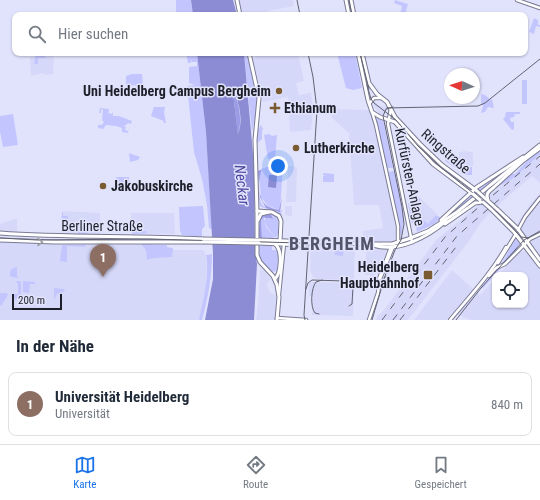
<!DOCTYPE html>
<html lang="de">
<head>
<meta charset="utf-8">
<style>
	body { margin:0; font-family:"Roboto Condensed",sans-serif; background:#f2f2f3; color:#1f2937 }
	.controls { position:absolute; right:12px; bottom:12px; display:grid; overflow:hidden; border-radius:8px; box-shadow:0 1px 3px #0004 }
	.controls button { width:36px; height:36px; display:grid; place-items:center; padding:0; border:0; border-bottom:1px solid #e0e1e3; background:#fff; color:#1f2937; font:20px sans-serif }
	.compass { position:absolute; left:444px; top:68px; width:36px; height:36px; border-radius:50%; background:#fff; box-shadow:0 1px 3px #0004; rotate:273deg }
	.scale { position:absolute; left:12px; bottom:10px; width:50px; box-sizing:border-box; padding-left:4px; border:2px solid #1e1f28; border-top:0; font-size:11px; line-height:14px; white-space:nowrap; color:#1e1f28; -webkit-text-stroke:3px #e1e3fd; paint-order:stroke }
	.you { position:absolute; left:278px; top:166px; width:14px; height:14px; margin:-10px; border:3px solid #fff; border-radius:50%; background:#1a73e8; box-shadow:0 0 0 6px #1a73e833 }
	.badge { display:grid; place-items:center; width:26px; height:26px; border-radius:50%; background:#1a73e8; color:#fff; font-size:13px; font-weight:700 }
	.pin { position:absolute; translate:-50% -33px; filter:drop-shadow(0 1px 2px #0008) }
	.pin::after { content:''; position:absolute; top:21px; width:14px; height:12px; background:inherit; clip-path:polygon(0 0,100% 0,50% 100%) }
	.list { margin:0; padding:0; list-style:none }
	h2 { display:flex; justify-content:space-between; align-items:center; height:52px; margin:0; padding:0 16px; font-size:17px }
	h2 small { font-size:13px; font-weight:400; color:#747a83 }
	.list li { display:grid; grid-template-columns:26px 1fr auto; gap:12px; align-items:center; box-sizing:border-box; height:64px; margin:0 8px 8px; padding:0 8px; border:1px solid #e0e1e3; border-radius:8px }
	.list b { display:block; font-size:15px; white-space:nowrap }
	.list p { margin:0; font-size:13px; white-space:nowrap; color:#747a83 }
	.list em { font-size:13px; font-style:normal; color:#747a83 }
	.icon { flex:none; width:22px; height:22px; fill:none; stroke:currentColor; stroke-width:2; stroke-linecap:round; stroke-linejoin:round }
	.map { position:relative; flex:none; width:540px; height:320px; overflow:hidden }
	.search { position:absolute; background:#fff; box-shadow:0 1px 3px #0004; left:12px; right:12px; top:12px; height:44px; display:flex; align-items:center; gap:10px; box-sizing:border-box; padding:0 14px; border-radius:8px; color:#747a83; font-size:15px }
	.sheet { height:124px; background:#fff }
	nav { display:flex; justify-content:space-around; align-items:center; box-sizing:border-box; height:56px; border-top:1px solid #e0e1e3; background:#fff; font-size:11px; color:#747a83 }
	nav a { display:grid; justify-items:center; gap:2px }
	nav .on { color:#1a73e8 }
	.map>svg:first-child { display:block }
</style>
</head>
<body>
<div class="map">
<svg width="540" height="320" viewBox="0 0 540 320">
	<rect width="100%" height="100%" fill="#e1e3fd"/>
	<g fill="#d6d8f9">
		<polygon points="239,0 293,0 294,6 268,11 268,15 242,15"/>
		<polygon points="36,53 54,53 53,74 44,75 43,73 31,76 30,57 35,57"/>
		<polygon points="256,53 298,53 304,81 296,83 299,95 311,93 313,110 311,130 290,132 288,97 263,102 253,60 256,56"/>
		<polygon points="374,101 380,106 388,107 389,109 386,111 388,113 387,114 385,113 384,116 381,116 372,103"/>
		<polygon points="331,109 370,110 385,170 396,231 395,239 392,242 386,242 387,250 378,271 375,272 374,280 370,280 370,275 365,275 367,242 363,242 363,231 383,228 379,205 354,205 349,133 332,118"/>
		<polygon points="463,151 473,152 473,166 459,166 459,152 462,152"/>
		<polygon points="540,154 540,183 532,176 490,212 479,225 469,241 408,320 376,320 378,315 381,314 436,240"/>
		<polygon points="288,166 297,167 296,202 286,202"/>
		<polygon points="540,193 540,257 517,224 529,206"/>
		<polygon points="421,199 437,214 428,224 414,212 414,207"/>
		<polygon points="285,206 292,206 292,216 285,215"/>
		<polygon points="62,211 100,213 100,235 63,234 61,232"/>
		<polygon points="131,213 174,213 175,234 131,233"/>
		<polygon points="17,218 17,232 0,231 0,224"/>
		<polygon points="0,241 62,245 162,245 162,250 203,250 205,252 207,268 206,286 199,320 0,320"/>
		<polygon points="311,245 355,246 354,280 318,279 313,277 310,270"/>
		<polygon points="523,251 528,252 540,270 540,320 470,320 453,312 446,320 414,320 452,270 480,295 495,279 495,305 525,305 525,275 498,275 520,252"/>
		<polygon points="262,269 271,279 267,284 268,288 270,292 276,296 275,320 256,320 258,303 260,270"/>
		<polygon points="312,282 354,283 353,316 312,315 313,296 309,296 309,283"/>
	</g>
	<g fill="#c3c5fe">
		<polygon points="176,0 191,0 193,15 176,15"/>
		<polygon points="395,0 408,4 405,15 400,14 402,6 394,3"/>
		<polygon points="534,18 538,20 538,25 540,25 540,27 536,26 534,34 529,32"/>
		<polygon points="36,53 46,53 45,58 38,58 38,64 34,64"/>
		<polygon points="186,53 197,53 206,132 212,229 209,228 207,205 202,179 194,152 187,86 195,85 189,83 189,67 197,66 197,62 192,62 191,60 191,63 188,63"/>
		<polygon points="244,53 247,53 258,104 252,132"/>
		<polygon points="337,53 355,53 362,88 353,90 346,88"/>
		<polygon points="132,74 142,74 143,86 129,85 126,86 126,76"/>
		<rect x="522" y="80" width="5" height="24"/>
		<polygon points="481,94 485,95 491,100 492,99 494,108 488,107 485,112 481,113 483,106 481,103"/>
		<polygon points="154,107 165,107 164,112 166,123 163,123 164,121 151,116"/>
		<polygon points="100,108 109,109 108,115 109,113 112,114 113,111 113,116 119,116 132,121 131,124 128,123 126,125 123,126 126,127 125,130 128,131 129,128 128,133 122,132 122,128 116,126 106,125 103,129 98,128 98,125 102,125 104,122 102,120 103,110 101,109 101,113 99,113"/>
		<polygon points="506,112 520,112 520,114 515,114 514,117 510,118 511,122 514,122 514,129 512,130 503,119 505,117"/>
		<polygon points="13,114 18,145 3,147 0,132 0,116"/>
		<polygon points="376,117 383,120 393,168 387,168"/>
		<polygon points="261,125 263,129 262,131 262,139 256,144 257,131"/>
		<polygon points="269,134 272,136 277,135 275,158 268,159 264,135"/>
		<path d="M540,150V154C530,163 517,177 505,183C499,186 494,189 489,194L511,174H515L528,160Z"/>
		<polygon points="129,153 140,157 138,160 130,162"/>
		<polygon points="445,159 456,167 472,167 472,175 465,175 464,169 457,169 445,161"/>
		<polygon points="517,162 480,191 478,189 479,187"/>
		<polygon points="270,164 283,166 280,210 268,206 261,197 259,173 261,171 261,169 269,167"/>
		<path d="M394,171C399,193 407,215 401,237L388,172Z"/>
		<polygon points="323,173 334,174 334,182 323,182 323,176 326,176 323,175"/>
		<polygon points="116,177 129,177 130,189 116,189"/>
		<path d="M257,182C259,189 258,205 267,208C271,210 276,210 280,212L281,210H282L281,216C276,208 267,211 260,206Z"/>
		<polygon points="415,195 421,199 414,207 414,212 428,224 436,215 441,218 434,224 417,232 415,222 412,223 408,204"/>
		<polygon points="470,195 473,197 445,219 445,218"/>
		<polygon points="203,206 205,226 202,229 202,237 182,235 180,231 179,207"/>
		<polygon points="62,212 63,213 63,216 68,216 68,227 63,227 63,232 61,232"/>
		<polygon points="271,214 275,215 278,219 278,233 276,238 267,227 265,222 266,227 275,237 268,239 267,237 266,239 262,238 261,220 264,217 264,221 266,217 270,218 271,219 273,217"/>
		<rect x="78" y="222" width="9" height="12"/>
		<polygon points="132,231 146,231 146,233 158,233 132,234"/>
		<polygon points="516,238 520,243 517,247 518,249 505,264 501,265"/>
		<polygon points="141,244 167,245 167,247 173,248 172,257 153,258 147,260 146,250"/>
		<polygon points="62,245 86,245 85,247 67,246 67,262 60,261"/>
		<path d="M258,245L272,246V250H276V247L278,254L277,271L272,272C262,262 259,260 258,245Z"/>
		<polygon points="338,246 344,246 343,256 335,255 335,251 338,251"/>
		<path d="M212,254C212,277 208,298 202,320H199C203,299 210,276 206,255Z"/>
		<polygon points="503,266 483,288 481,287 498,268"/>
		<path d="M17,267V276L18,278L12,277L10,276C10,270 11,268 17,267Z"/>
		<polygon points="17,281 20,281 21,283 21,297 15,300 13,294 18,294 18,283 16,283"/>
		<polygon points="23,281 35,282 35,284 30,284 29,293 23,292"/>
		<polygon points="54,288 64,289 65,291 57,294 54,300"/>
		<polygon points="0,293 7,293 8,295 1,306 0,305"/>
	</g>
	<g fill="#9b9ce5">
		<path d="M233,93H234C240,105 242,122 238,135Z"/>
		<path d="M270,166L269,167L262,169C258,178 257,198 267,206C270,208 276,209 279,210L282,197L280,212L266,208L260,197L258,171Z"/>
		<polygon points="271,214 273,219 270,218 265,218 264,217 261,220 262,238 258,238 260,219 261,216"/>
	</g>
	<g fill="#8c8cd4" fill-rule="evenodd">
		<polygon points="191,0 233,0 237,15 193,15"/>
		<path d="M197,53H244L254,165L255,252L257,264L254,320H205L213,279V254L206,132ZM233,93H234C240,104 243,122 238,134Z"/>
		<polygon points="269,175 277,175 276,188 268,187"/>
	</g>
	<g fill="none" stroke-linecap="round" stroke-linejoin="round">
		<g stroke="#7a7b93" stroke-width="4.5">
			<g id="secondary">
				<polyline points="517,0 540,8"/>
				<polyline points="369,104 374,98 381,98"/>
				<polyline points="391,109 388,124 412,242"/>
				<polyline points="372,112 376,125 398,226 398,242"/>
				<polyline points="518,230 525,217 540,198"/>
				<polyline points="498,263 516,234"/>
				<polyline points="489,276 496,268 505,264 530,239 540,234"/>
				<polyline points="379,279 391,247"/>
				<polyline points="279,294 284,244"/>
				<polyline points="277,318 306,320"/>
				<polyline points="369,320 378,293 380,279 393,247"/>
				<path d="M450,320C470,296 491,274 506,247"/>
			</g>
		</g>
		<g stroke="#7a7b93" stroke-width="5">
			<g id="primary">
				<polyline points="237,0 240,15"/>
				<polyline points="346,0 349,15"/>
				<polyline points="351,0 354,15"/>
				<polyline points="249,53 259,98 255,140 257,212 257,255 260,262 273,276 277,285 279,297 277,320"/>
				<polyline points="358,53 368,100 372,112 380,117 395,122 433,164 473,194"/>
				<polyline points="362,53 369,83 377,94 387,102 395,117 420,144 442,165 477,191"/>
				<polyline points="524,160 540,148"/>
				<polyline points="493,188 525,159"/>
				<polyline points="497,209 518,229 540,260"/>
				<polyline points="257,211 272,212 279,216 281,221 280,241"/>
				<polyline points="493,211 514,232 540,266"/>
				<polyline points="258,220 261,214 269,212"/>
				<polyline points="441,220 477,187 523,157"/>
				<polyline points="445,224 475,203 483,202"/>
				<path d="M0,233C68,238 136,235 203,239"/>
				<polyline points="0,240 54,242 203,242"/>
				<polyline points="259,240 370,244 392,244 408,239 428,231 457,212 540,145"/>
				<polyline points="259,243 302,245 309,243"/>
				<path d="M373,245C398,253 428,237 446,221"/>
				<path d="M275,279C281,273 283,250 275,244"/>
			</g>
		</g>
		<use href="#secondary" stroke="#fff" stroke-width="2.5"/>
		<use href="#primary" stroke="#fff" stroke-width="3"/>
		<g stroke="#626372" stroke-width="1">
			<polyline points="297,0 300,15"/>
			<polyline points="349,0 352,15"/>
			<polyline points="360,53 369,89"/>
			<polyline points="367,85 371,99 374,103 396,120 418,146 439,166 497,212 521,237 529,238"/>
			<polyline points="387,108 478,106 485,103 540,59"/>
			<polyline points="0,238 37,240 149,239 301,243 306,241 308,236"/>
			<polyline points="344,281 350,283 353,287 352,304 349,306"/>
			<polyline points="306,289 308,283 312,280 376,282 381,280 387,276"/>
			<path d="M319,314L315,313C310,307 311,288 316,282L322,280"/>
			<polyline points="305,320 304,315 317,110 313,77 308,53"/>
			<polyline points="372,320 385,276 395,250 401,240 404,224 402,207 383,116 386,109 393,107"/>
			<polyline points="456,320 481,288 524,240 540,231"/>
		</g>
		<g stroke="#626372" stroke-width="1" stroke-dasharray="7 7" stroke-linecap="butt">
			<polyline points="382,320 445,237 480,206 540,156"/>
			<polyline points="393,320 457,236 540,164"/>
			<polyline points="400,320 459,243"/>
		</g>
		<g stroke="#7a7b93" stroke-width="5" stroke-linecap="butt">
			<g id="primary-bridge">
				<polyline points="477,191 497,209"/>
				<polyline points="473,194 480,200"/>
				<path d="M488,200C485,194 489,191 493,188"/>
				<polyline points="483,202 493,211"/>
				<polyline points="203,239 259,240"/>
				<polyline points="203,242 259,243"/>
			</g>
		</g>
		<use href="#primary-bridge" stroke="#fff" stroke-width="3"/>
	</g>
	<defs><path id="oneway-chevron" d="M-2-3.5L2.5 0L-2 3.5" fill="none" stroke-width="1.6" stroke-linecap="round" stroke-linejoin="round"/></defs>
	<use stroke="#9a9a9e" href="#oneway-chevron" transform="translate(40 242) rotate(1)"/>
	<g fill="#7a5a30" stroke="#e1e3fd" stroke-width="1.5">
		<circle cx="279" cy="91" r="4"/>
		<path d="M273 102h4v4h4v4h-4v4h-4v-4h-4v-4h4z"/>
		<circle cx="296" cy="148" r="4"/>
		<circle cx="103" cy="186" r="4"/>
		<rect x="423" y="270" width="10" height="10" rx="2"/>
	</g>
	<g text-anchor="middle" dominant-baseline="central" stroke-width="3" stroke-linejoin="round" paint-order="stroke">
		<g font-size="14" font-weight="bold" fill="#1e1f28" stroke="#e1e3fd" text-anchor="start">
			<text x="271" y="91" text-anchor="end">Uni Heidelberg Campus Bergheim</text>
			<text x="284" y="108">Ethianum</text>
			<text x="304" y="148">Lutherkirche</text>
			<text x="111" y="186">Jakobuskirche</text>
			<text x="419" y="267" text-anchor="end">Heidelberg<tspan x="419" dy="16">Hauptbahnhof</tspan></text>
		</g>
		<g font-size="14" fill="#1e1f28" stroke="#e1e3fd">
			<text transform="translate(446 151) rotate(41)">Ringstraße</text>
			<text transform="translate(410 177) rotate(78)">Kurfürsten-Anlage</text>
			<text x="102" y="226">Berliner Straße</text>
		</g>
		<g font-size="15" font-style="italic" fill="#4d469d" stroke="#e1e3fd">
			<text transform="translate(242 185) rotate(83)">Neckar</text>
		</g>
		<g font-size="18" font-weight="bold" letter-spacing="1" fill="#53546a" stroke="#e1e3fd">
			<text x="332" y="243">BERGHEIM</text>
		</g>
	</g>
</svg>
<div class="controls">
<button><svg class="icon" aria-label="locate" viewBox="0 0 24 24"><circle cx="12" cy="12" r="6"/><path d="M12 2v4M12 18v4M2 12h4M18 12h4"/></svg></button>
</div>
<svg class="compass" viewBox="-18 -18 36 36"><path d="M0-13l5 13h-10z" fill="#e53935"/><path d="M0 13l5-13h-10z" fill="#747a83"/></svg>
<div class="scale">200 m</div>
<div class="you"></div>
<div class="pin badge" style="left:103px;top:277px;background:#8d6e63">1</div>
<div class="search"><svg class="icon" aria-label="search" viewBox="0 0 24 24"><circle cx="10" cy="10" r="6"/><path d="M15 15l6 6"/></svg>Hier suchen</div>
</div>
<section class="sheet">
<h2>In der Nähe<small></small></h2>
<ul class="list">
<li><span class="badge" style="background:#8d6e63">1</span><div><b>Universität Heidelberg</b><p>Universität</p></div><em>840 m</em></li>
</ul>
</section>
<nav>
<a class="on"><svg class="icon" aria-label="map" viewBox="0 0 24 24"><path d="M3 6l6-2 6 2 6-2v14l-6 2-6-2-6 2zM9 4v14M15 6v14"/></svg>Karte</a>
<a><svg class="icon" aria-label="directions" viewBox="0 0 24 24"><path d="M12 3l9 9-9 9-9-9zM9 14v-3h6M13 9l2 2-2 2"/></svg>Route</a>
<a><svg class="icon" aria-label="saved" viewBox="0 0 24 24"><path d="M7 4h10v16l-5-4-5 4z"/></svg>Gespeichert</a>
</nav>
</body>
</html>
